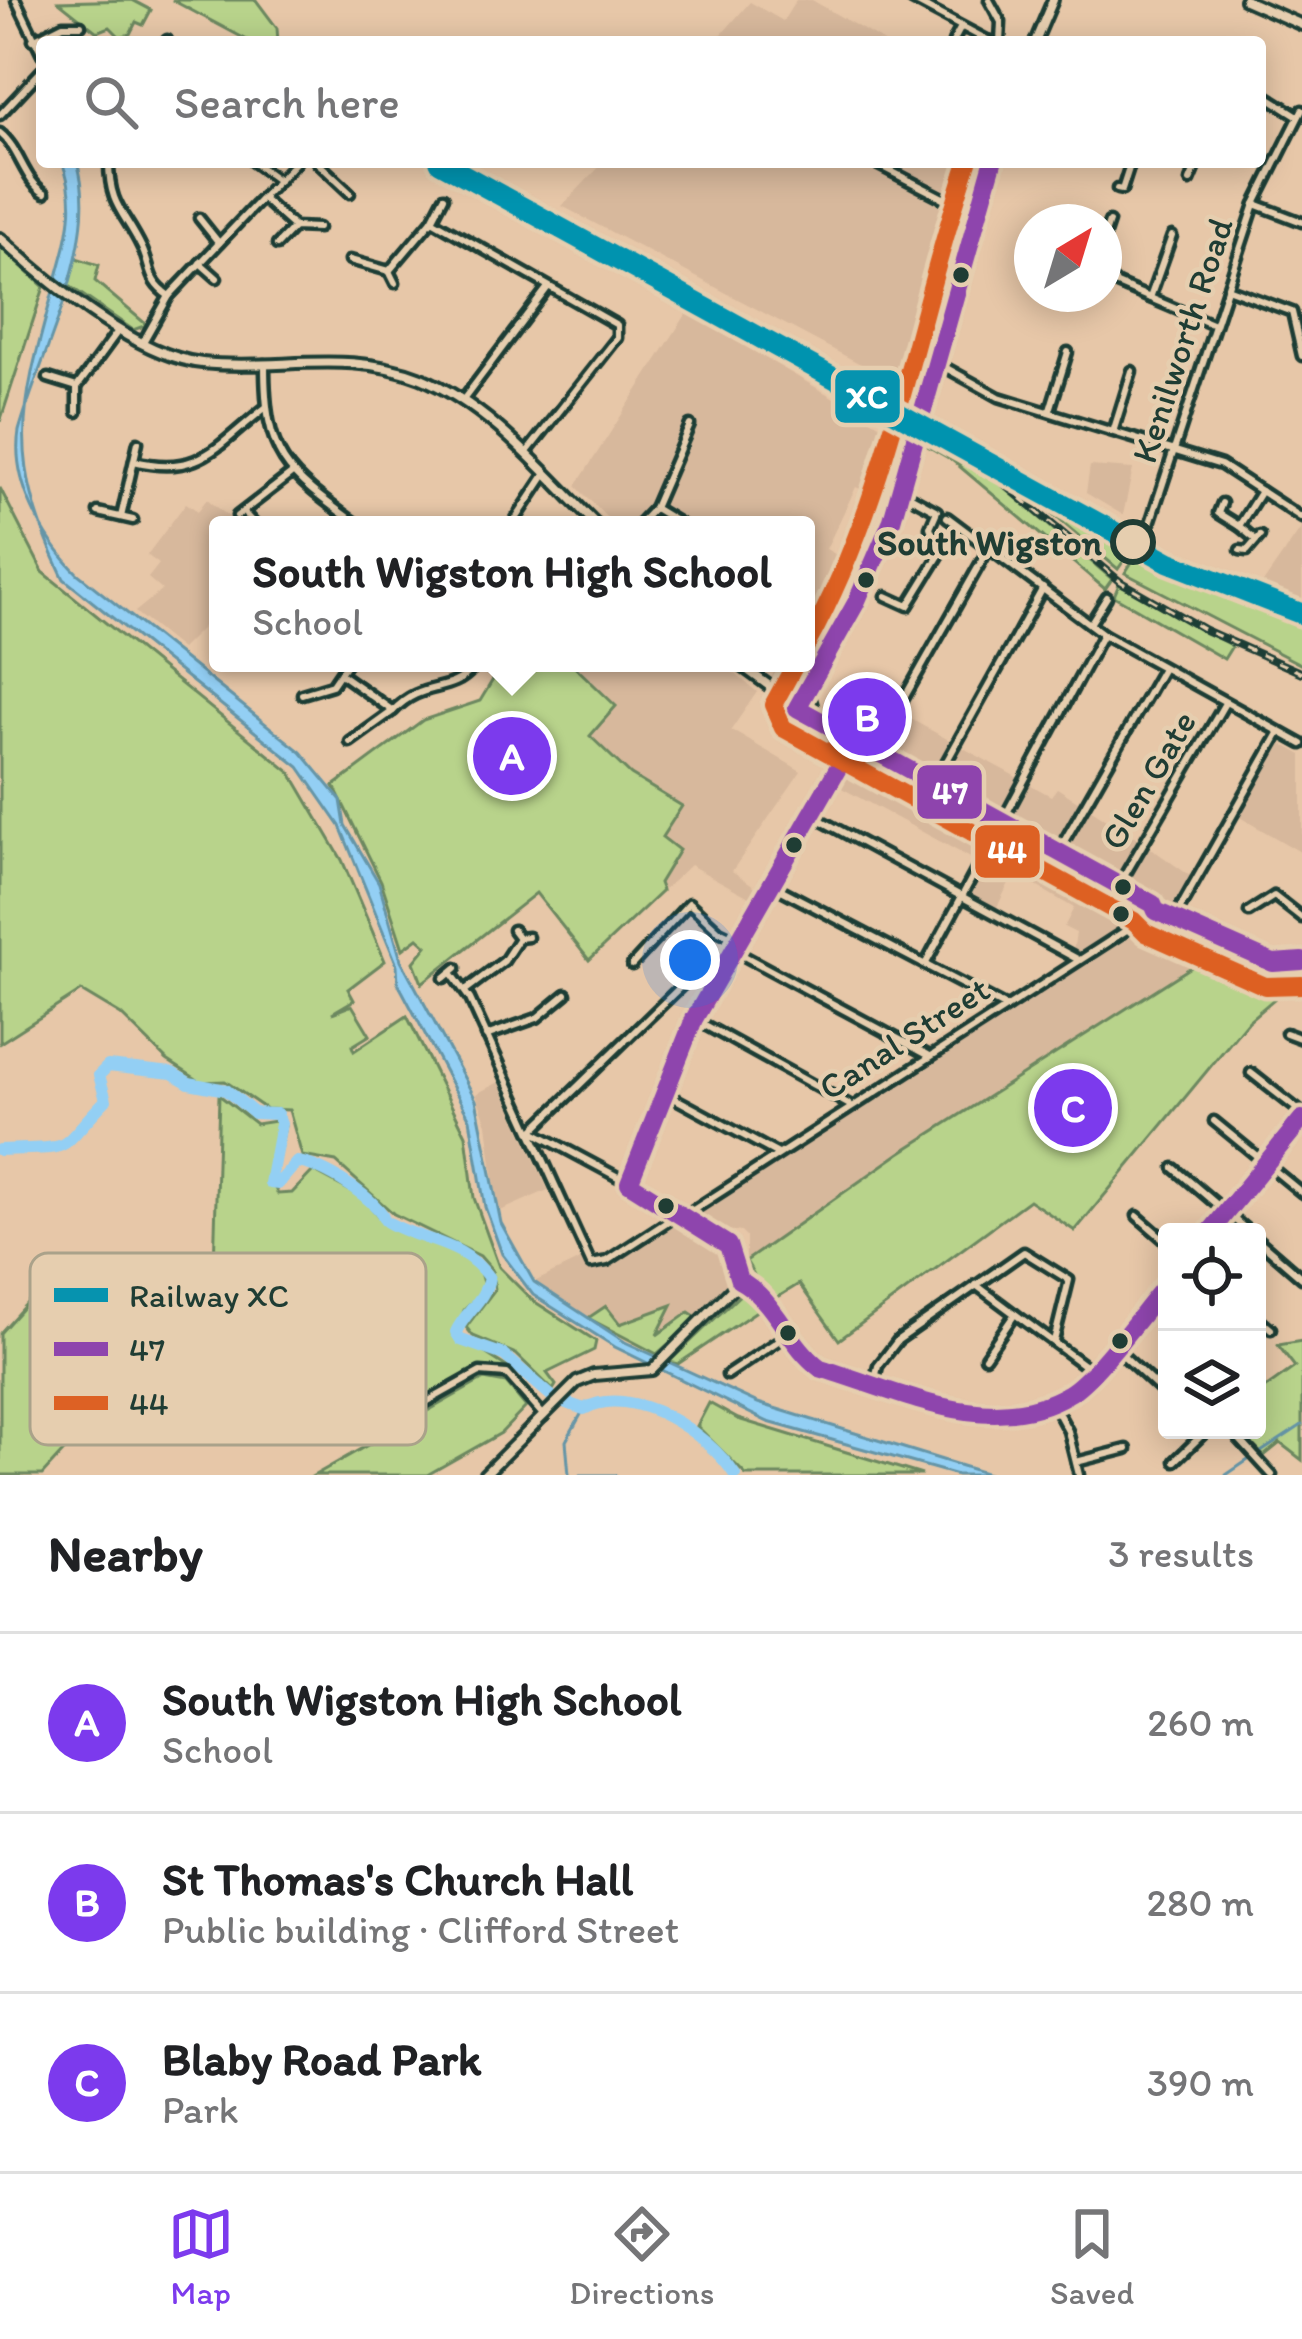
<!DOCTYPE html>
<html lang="en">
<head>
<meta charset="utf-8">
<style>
	body { margin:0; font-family:Itim,sans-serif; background:#f2f2f2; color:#202124 }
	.controls { position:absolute; right:36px; bottom:36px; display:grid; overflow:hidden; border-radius:12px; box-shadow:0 6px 30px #0003 }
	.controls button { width:108px; height:108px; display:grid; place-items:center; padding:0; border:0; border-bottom:3px solid #e0e0e0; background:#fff; color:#202124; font:60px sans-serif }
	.compass { position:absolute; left:1014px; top:204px; width:108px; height:108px; border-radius:50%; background:#fff; box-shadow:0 6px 30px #0003; rotate:38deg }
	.you { position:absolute; left:690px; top:960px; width:42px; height:42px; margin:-30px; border:9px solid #fff; border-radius:50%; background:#1a73e8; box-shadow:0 0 0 18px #1a73e833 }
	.badge { display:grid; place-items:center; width:78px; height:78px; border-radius:50%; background:#7c3aed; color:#fff; font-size:39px; font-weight:700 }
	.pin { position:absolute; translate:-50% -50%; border:6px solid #fff; box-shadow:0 3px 12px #0006 }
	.popup { position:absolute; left:209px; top:516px; width:606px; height:156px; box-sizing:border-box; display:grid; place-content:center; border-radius:12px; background:#fff; filter:drop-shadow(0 3px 9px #0005); font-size:39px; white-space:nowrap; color:#757577 }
	.popup b { font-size:45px; color:#202124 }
	.popup::after { content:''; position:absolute; left:50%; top:100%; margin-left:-24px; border:24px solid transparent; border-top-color:#fff }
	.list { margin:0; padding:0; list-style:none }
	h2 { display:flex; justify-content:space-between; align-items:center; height:156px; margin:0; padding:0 48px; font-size:51px }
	h2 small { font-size:39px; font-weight:400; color:#757577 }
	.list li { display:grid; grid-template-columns:78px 1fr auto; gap:36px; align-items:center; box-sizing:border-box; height:180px; padding:0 48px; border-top:3px solid #e0e0e0 }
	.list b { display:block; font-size:45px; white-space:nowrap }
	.list p { margin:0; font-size:39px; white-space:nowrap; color:#757577 }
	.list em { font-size:39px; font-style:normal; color:#757577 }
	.icon { flex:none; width:66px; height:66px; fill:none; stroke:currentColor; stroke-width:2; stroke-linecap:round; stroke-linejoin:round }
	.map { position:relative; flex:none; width:1302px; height:1475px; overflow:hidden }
	.search { position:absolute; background:#fff; box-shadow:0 6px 30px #0003; left:36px; right:36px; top:36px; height:132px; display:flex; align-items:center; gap:30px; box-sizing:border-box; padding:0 42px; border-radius:12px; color:#757577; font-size:45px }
	.sheet { height:696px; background:#fff }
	nav { display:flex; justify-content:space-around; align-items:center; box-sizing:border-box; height:168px; border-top:3px solid #e0e0e0; background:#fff; font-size:33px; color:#757577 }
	nav a { display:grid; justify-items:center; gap:6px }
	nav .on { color:#7c3aed }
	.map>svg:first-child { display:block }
</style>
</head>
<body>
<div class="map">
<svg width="1302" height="1475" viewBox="0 0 1302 1475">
	<rect width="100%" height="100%" fill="#e7c7a8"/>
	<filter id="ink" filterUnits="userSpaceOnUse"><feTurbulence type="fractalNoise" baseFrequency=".00833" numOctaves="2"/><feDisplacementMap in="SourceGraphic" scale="24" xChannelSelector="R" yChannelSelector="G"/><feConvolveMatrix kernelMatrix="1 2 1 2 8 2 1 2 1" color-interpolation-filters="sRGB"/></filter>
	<g filter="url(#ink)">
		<g fill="#d7b89c">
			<polygon points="796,0 812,0 884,42 715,42 750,2 783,21"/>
			<polygon points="604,162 983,162 970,195 921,396 562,206"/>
			<polygon points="687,313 905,439 888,502 856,487 826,549 867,572 841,627 823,641 793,698 770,680 779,663 806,663 806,525 614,525 576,486"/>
			<polygon points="1090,466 1133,469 1123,515 1086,493"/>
			<polygon points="207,499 239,525 218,525 218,612 181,649 135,612 162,590 148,578 159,564 147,555 186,503 198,511"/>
			<polygon points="1302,527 1302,600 1261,586"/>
			<polygon points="503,663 722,663 757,692 731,730 801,771 732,871 757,888 751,898 690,865 589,960 536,893 446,964 419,938 403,949 381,881 334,786 423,720 480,701"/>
			<polygon points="865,703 891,719 896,711 1051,796 1057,788 1142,842 1196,880 1175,917 1156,911 1079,960 1073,952 1076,933 1064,927 1074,908 1014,873 994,913 960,896 976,861 825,779"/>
			<polygon points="1279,742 1302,755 1302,853 1236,815"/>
			<polygon points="1162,925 1211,952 746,1261 746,1237 741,1232 721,1229 700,1217 700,1209 975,1032 1132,936"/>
			<polygon points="499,1082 548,1190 498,1212 487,1124 476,1094"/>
			<polygon points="679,1214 729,1245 725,1291 661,1355 595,1322 534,1282 580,1260 598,1262"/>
		</g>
		<g fill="#b8d38b" stroke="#6c8860" stroke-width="3">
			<polygon points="132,0 151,10 143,25 136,22 130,34 120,37 110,27 97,32 59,2"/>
			<polygon points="172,0 256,0 277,28 278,42 251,42"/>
			<polygon points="0,247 44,287 0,422"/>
			<polygon points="76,258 99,265 95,281 147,325 133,330 68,285"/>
			<polygon points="927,433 966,455 1112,579 1105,589 952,460 924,444"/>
			<polygon points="1011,479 1028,488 1134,546 1118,569"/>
			<polygon points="0,488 43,572 291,773 342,860 385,961 348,989 354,1000 332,1013 352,1005 370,1035 352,1046 354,1051 407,1016 466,1135 474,1198 499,1267 532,1300 596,1341 594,1350 547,1373 556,1385 553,1390 516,1354 473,1336 466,1327 495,1289 492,1270 480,1256 394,1214 336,1162 302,1156 289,1110 266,1109 225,1081 201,1082 167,1060 121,1015 81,991 0,1043"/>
			<polygon points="1139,551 1198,586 1302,618 1302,665 1125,573"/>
			<polygon points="1119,584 1232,646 1224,659 1114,596"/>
			<polygon points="503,663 571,663 616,706 590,736 631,775 682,806 662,837 679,850 659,883 662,891 589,960 536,893 422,983 414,962 427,946 418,938 403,949 381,881 334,786 423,720 480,701"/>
			<polygon points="1218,950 1293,983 1248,1021 1075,1231 1029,1200 839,1340 799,1284 770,1302 746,1261 900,1153"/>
			<polygon points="219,1095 256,1124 275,1121 285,1126 273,1185 278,1194 292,1193 313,1171 363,1198 384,1223 444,1245 478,1266 485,1289 464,1310 455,1334 510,1369 476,1368 412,1404 224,1324 213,1302"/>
			<polygon points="61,1265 164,1341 42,1475 0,1475 0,1333"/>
			<polygon points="743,1292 754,1295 761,1308 678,1364 669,1362"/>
			<polygon points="672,1305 657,1335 689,1312 698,1318 657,1354 588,1318 606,1306 620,1324"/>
			<polygon points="1302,1341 1302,1460 1280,1443 1264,1456 1238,1430 1257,1430 1257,1394 1295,1367 1278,1345"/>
			<polygon points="484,1379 506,1383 526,1407 501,1433 427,1475 315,1475"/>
			<polygon points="709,1403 738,1419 922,1475 746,1475 697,1426"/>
		</g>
		<path fill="#93cff4" stroke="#6595a7" stroke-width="3" d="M62,162H77C102,241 41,351 19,431C11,481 43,539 78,574L301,752L341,800L345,825L379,883L401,960L476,1100L501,1223L534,1282L625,1342L758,1403L991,1475H957L768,1422L615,1347L533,1295L502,1254L485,1207L470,1119L398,983L397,965L340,826L299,767L64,579C0,447 25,397 61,262C71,227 76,196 62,162Z"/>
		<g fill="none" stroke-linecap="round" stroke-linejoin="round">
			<g stroke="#6595a7" stroke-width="3">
				<polyline points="1261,1452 1302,1425"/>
				<polyline points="569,1475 566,1441 584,1409"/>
				<polyline points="580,1475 616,1475"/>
				<polyline points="1226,1475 1251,1458"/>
			</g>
			<path stroke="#93cff4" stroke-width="12" d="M0,1150C81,1146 51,1156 106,1100L99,1075L108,1066L172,1073L189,1083L226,1090L254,1113L277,1114L281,1124L270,1183L278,1184L297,1162C321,1165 363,1191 379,1210C387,1219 380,1218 391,1224C426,1243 463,1241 489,1278C485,1300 465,1312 456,1332L461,1340L504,1355L555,1399L584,1409C632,1382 709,1434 735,1475"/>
			<g stroke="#1f3d34" stroke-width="15">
				<g id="street">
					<polyline points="16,0 42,54"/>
					<polyline points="912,0 991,42"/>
					<polyline points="989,0 1001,22 1000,42"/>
					<polyline points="33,40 63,25 81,25"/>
					<polyline points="166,42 167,40"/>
					<polyline points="953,42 961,27"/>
					<polyline points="1260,92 1295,114"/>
					<polyline points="0,115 42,70"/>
					<path d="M0,133C20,149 24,181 45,193"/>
					<path d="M109,162C109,207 125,212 142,248C152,270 147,281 169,296"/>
					<polyline points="253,162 279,181"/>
					<polyline points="317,162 350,193"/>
					<polyline points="873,162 972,213"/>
					<polyline points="1190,181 1198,162"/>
					<polyline points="1117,189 1122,190 1131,162"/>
					<polyline points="263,199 294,227"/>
					<polyline points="1255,204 1302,222"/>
					<polyline points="199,218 219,243"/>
					<polyline points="432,220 444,197"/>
					<polyline points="1104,237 1109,222"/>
					<polyline points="277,245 294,227 318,228"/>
					<polyline points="350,260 389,271 432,220 617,325 617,338 527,452"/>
					<polyline points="200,263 217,278"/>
					<polyline points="389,271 395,283"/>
					<polyline points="1104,272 1117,284 1214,325"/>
					<polyline points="1227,288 1292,312 1302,356"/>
					<polyline points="1150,298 1172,236"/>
					<polyline points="143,342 169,296 296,162"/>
					<path d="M265,364C265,458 285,472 358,525"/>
					<polyline points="939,364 999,397 1221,465 1302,518"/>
					<polyline points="48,378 77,387 118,331"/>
					<polyline points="77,387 77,412"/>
					<polyline points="463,400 548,287"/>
					<polyline points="1050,410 1068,352"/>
					<polyline points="1114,429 1132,371"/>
					<path d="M134,461C200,477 215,447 265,408"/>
					<polyline points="1222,503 1218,513 1239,526"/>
					<polyline points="654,508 682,525"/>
					<polyline points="98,512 133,520"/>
					<polyline points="245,514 255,525"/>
					<polyline points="237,516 290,475"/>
					<polyline points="121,517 138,442"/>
					<polyline points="947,517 1103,634 1302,744"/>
					<polyline points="512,525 545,475"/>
					<polyline points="638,525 654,508 690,425"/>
					<polyline points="1149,526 1255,204 1302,110"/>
					<polyline points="1256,540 1239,526 1261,491"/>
					<polyline points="1240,550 1247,551 1260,536"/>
					<polyline points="886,596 908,606 940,554 930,527 937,511 902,492"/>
					<polyline points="1090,624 1107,597"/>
					<path d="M342,675L393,711C423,679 449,696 473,668"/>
					<polyline points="302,694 332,685 347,663"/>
					<polyline points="350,742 393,711"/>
					<polyline points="873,753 989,548"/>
					<polyline points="934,784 1043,588"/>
					<polyline points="811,815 1079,960"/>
					<polyline points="1058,852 1163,668"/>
					<polyline points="772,885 1004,1006"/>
					<polyline points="1119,885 1225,703"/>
					<polyline points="1249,912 1274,896 1302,918"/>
					<polyline points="1175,917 1278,735"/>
					<polyline points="513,930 519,938 528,937"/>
					<polyline points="731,949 928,1055"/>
					<polyline points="926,963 1103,634"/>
					<polyline points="632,965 689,903 719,931 736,939"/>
					<polyline points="452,974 470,999 591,1264 607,1261 679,1214"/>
					<polyline points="444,978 456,968"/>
					<polyline points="467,989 504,961 519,938"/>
					<polyline points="694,1019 848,1104"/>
					<polyline points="1286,1033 1302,1039"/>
					<polyline points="486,1036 537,1018 566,994"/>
					<polyline points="1251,1073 1302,1113"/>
					<polyline points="663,1092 778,1154"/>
					<polyline points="1214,1121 1302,1193"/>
					<polyline points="1174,1168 1249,1232"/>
					<polyline points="629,1183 532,1131 707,961 723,963"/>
					<polyline points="687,1214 1156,911"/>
					<polyline points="1137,1216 1167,1242"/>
					<polyline points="1210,1232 1302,1119"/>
					<polyline points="1257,1239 1302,1278"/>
					<path d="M739,1280C776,1294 786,1346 820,1368L978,1415L1036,1411L1081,1385L1167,1284"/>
					<polyline points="976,1285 1093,1372"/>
					<polyline points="1150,1306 1167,1321"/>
					<polyline points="1257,1317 1271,1329"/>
					<polyline points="162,1328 187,1343 221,1328 414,1409 480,1372 507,1374 544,1416"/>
					<polyline points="1114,1347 1167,1396"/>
					<polyline points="985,1357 1015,1314"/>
					<polyline points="727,1375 787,1335"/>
					<polyline points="874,1383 878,1366 898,1340 1024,1252 1069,1280 1054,1341"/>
					<polyline points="1054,1405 1068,1431 1079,1475"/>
					<polyline points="1231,1430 1272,1475"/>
					<polyline points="1175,1461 1207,1430"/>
					<polyline points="1076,1462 1127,1449"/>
				</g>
			</g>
			<g stroke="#1f3d34" stroke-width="16">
				<g id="secondary">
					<polyline points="1245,0 1302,25"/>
					<polyline points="1035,42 1053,0"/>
					<path d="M0,238C48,282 136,356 202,363C277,371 348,349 421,378C491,407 544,473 597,525"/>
					<polyline points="738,663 817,721 1153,904 1156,911 1273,963 1302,961"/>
					<polyline points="808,690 816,720"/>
					<path d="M797,708C838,643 878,565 902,492C938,383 955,268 993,162"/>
					<path d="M484,1475L577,1382L594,1375L652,1370L736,1285C752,1234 668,1208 633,1188L629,1173L694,1019L853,742"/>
				</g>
			</g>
			<use href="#street" stroke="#e6ceaf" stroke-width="6"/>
			<use href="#secondary" stroke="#e6ceaf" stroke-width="8"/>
			<g stroke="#1f3d34" stroke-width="8">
				<polyline id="rail" points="966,452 1121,582 1205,630 1302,673"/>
			</g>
			<use href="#rail" stroke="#e6ceaf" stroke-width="3" stroke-dasharray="9" stroke-linecap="butt"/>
			<g stroke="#e6ceaf" stroke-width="27">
				<g id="bus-1">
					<polyline points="993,162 892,520 856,603 797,708 1153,904 1156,911 1273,963 1302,961"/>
					<path d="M853,742L694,1019L629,1183L728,1245L739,1280C774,1298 788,1344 820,1368C899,1391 990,1440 1068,1394C1095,1379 1144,1310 1167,1284"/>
					<polyline points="1210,1232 1302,1119"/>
				</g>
			</g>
			<g stroke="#e6ceaf" stroke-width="27">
				<g id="bus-2">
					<path d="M806,646C892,490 913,328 968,162"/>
					<polyline points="796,663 773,705 783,728 1134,921 1146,933 1265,986 1302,985"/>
				</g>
			</g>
			<use href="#bus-1" stroke="#8e44ad" stroke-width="18"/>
			<use href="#bus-2" stroke="#dd6124" stroke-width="18"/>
			<g stroke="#e6ceaf" stroke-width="30">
				<polyline id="rail-1" points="440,162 1169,562 1302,614"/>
			</g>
			<use href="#rail-1" stroke="#0693af" stroke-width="21"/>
		</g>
	</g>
	<g fill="#1f3d34" stroke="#e6ceaf" stroke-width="4.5">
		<circle cx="961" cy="275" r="10"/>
		<circle cx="866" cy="580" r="10"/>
		<circle cx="794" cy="845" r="10"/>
		<circle cx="1123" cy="887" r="10"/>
		<circle cx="1121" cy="914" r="10"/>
		<circle cx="666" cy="1206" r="10"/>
		<circle cx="788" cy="1333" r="10"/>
		<circle cx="1120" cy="1341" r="10"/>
	</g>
	<circle fill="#e6ceaf" stroke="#1f3d34" stroke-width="6" cx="1133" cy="542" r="20"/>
	<g text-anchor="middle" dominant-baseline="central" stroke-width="9" stroke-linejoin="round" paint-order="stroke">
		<g font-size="36" fill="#1f3d34" stroke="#e6ceaf">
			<text transform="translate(1182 340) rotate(-72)">Kenilworth Road</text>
			<text transform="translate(1148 780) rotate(-60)">Glen Gate</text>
			<text transform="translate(904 1038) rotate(-33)">Canal Street</text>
		</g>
		<g font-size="36" font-weight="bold" fill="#1f3d34" stroke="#e6ceaf" text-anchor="end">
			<text x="1102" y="542">South Wigston</text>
		</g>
	</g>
	<rect x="30" y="1253" width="396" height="192" rx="18" fill="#e6ceaf" stroke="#aaa28a" stroke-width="3"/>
	<rect x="54" y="1288" width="54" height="14" fill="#0693af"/>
	<rect x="54" y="1342" width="54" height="14" fill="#8e44ad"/>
	<rect x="54" y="1396" width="54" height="14" fill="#dd6124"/>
	<g font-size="33" fill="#1f3d34">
		<text x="129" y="1307">Railway XC</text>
		<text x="129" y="1361">47</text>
		<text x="129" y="1415">44</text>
	</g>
	<g stroke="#e6ceaf" stroke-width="4.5">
		<rect x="833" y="368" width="69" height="57" rx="12" fill="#0693af"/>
		<rect x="915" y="763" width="69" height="58" rx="12" fill="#8e44ad"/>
		<rect x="973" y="823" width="69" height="57" rx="12" fill="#dd6124"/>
	</g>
	<g font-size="33" text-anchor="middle" font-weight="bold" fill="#fff">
		<text x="867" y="408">XC</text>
		<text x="950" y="804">47</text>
		<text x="1007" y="863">44</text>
	</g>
</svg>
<div class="controls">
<button><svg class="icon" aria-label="locate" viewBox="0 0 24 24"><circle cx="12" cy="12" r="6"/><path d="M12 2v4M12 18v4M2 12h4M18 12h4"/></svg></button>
<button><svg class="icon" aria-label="layers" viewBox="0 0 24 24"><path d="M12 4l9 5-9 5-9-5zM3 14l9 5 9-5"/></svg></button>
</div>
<svg class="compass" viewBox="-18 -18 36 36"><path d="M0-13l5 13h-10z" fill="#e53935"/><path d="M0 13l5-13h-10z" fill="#757577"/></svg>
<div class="you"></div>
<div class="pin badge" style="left:512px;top:756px">A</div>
<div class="popup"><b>South Wigston High School</b>School</div>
<div class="pin badge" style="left:867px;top:717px">B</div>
<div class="pin badge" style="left:1073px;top:1108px">C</div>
<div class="search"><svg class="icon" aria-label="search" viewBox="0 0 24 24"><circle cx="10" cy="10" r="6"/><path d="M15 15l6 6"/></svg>Search here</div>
</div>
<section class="sheet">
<h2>Nearby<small>3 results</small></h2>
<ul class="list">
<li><span class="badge">A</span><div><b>South Wigston High School</b><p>School</p></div><em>260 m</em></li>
<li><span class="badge">B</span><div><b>St Thomas's Church Hall</b><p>Public building · Clifford Street</p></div><em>280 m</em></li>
<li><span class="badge">C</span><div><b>Blaby Road Park</b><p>Park</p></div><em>390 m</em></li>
</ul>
</section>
<nav>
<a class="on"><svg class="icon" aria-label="map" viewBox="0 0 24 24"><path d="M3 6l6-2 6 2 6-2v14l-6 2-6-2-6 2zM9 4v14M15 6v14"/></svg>Map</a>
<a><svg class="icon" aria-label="directions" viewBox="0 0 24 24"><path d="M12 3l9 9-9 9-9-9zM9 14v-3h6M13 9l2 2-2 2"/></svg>Directions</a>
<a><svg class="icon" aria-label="saved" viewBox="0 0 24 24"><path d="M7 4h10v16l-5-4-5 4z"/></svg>Saved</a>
</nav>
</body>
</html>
